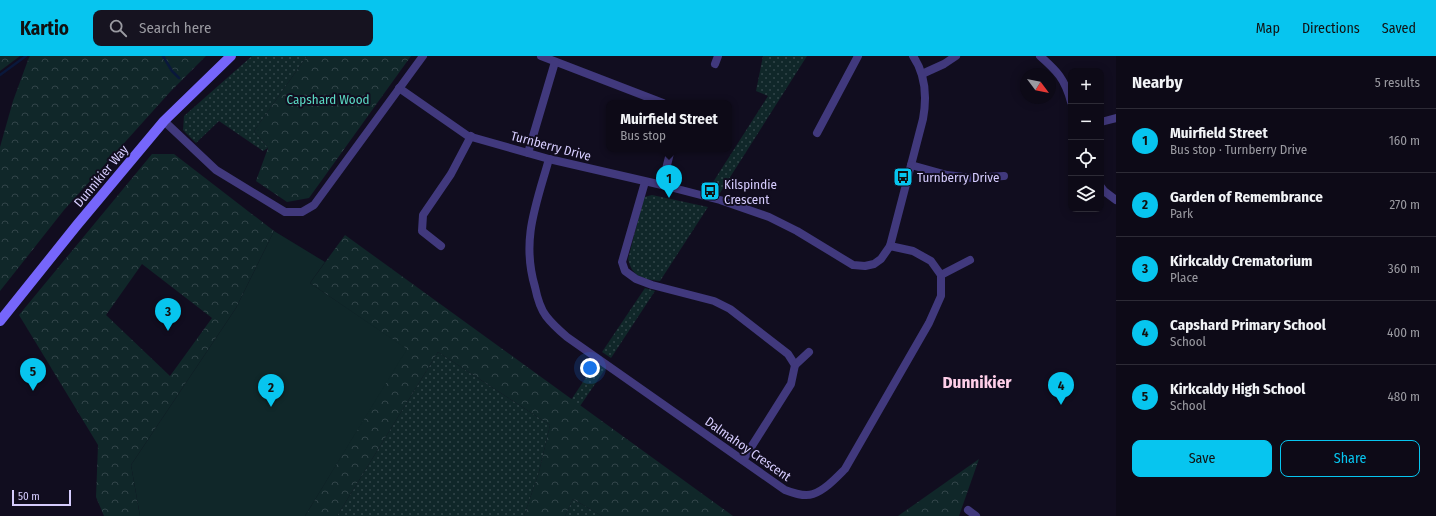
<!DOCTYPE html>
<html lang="en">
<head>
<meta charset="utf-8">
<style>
	body { margin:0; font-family:"Fira Sans Condensed",sans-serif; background:#161320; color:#f1f3f6 }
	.controls { position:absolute; right:12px; top:12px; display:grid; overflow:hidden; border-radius:8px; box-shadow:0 2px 10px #0003 }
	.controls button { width:36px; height:36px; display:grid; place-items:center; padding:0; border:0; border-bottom:1px solid #2d2b36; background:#0d0a17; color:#f1f3f6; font:20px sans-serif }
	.compass { position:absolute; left:1020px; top:12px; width:36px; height:36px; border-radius:50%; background:#0d0a17; box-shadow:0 2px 10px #0003; rotate:122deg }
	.scale { position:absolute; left:12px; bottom:10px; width:59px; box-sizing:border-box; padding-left:4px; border:2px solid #d6ccfe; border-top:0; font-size:11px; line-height:14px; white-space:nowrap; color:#d6ccfe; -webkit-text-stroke:3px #110d1f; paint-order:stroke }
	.you { position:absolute; left:590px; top:312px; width:14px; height:14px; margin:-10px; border:3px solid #fff; border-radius:50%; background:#1a73e8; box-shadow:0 0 0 6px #1a73e833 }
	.badge { display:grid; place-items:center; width:26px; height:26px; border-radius:50%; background:#07c5ef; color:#111; font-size:13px; font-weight:700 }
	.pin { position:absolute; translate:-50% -33px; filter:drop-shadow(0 1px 2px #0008) }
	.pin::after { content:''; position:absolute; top:21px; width:14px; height:12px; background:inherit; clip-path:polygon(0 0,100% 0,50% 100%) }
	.popup { position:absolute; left:606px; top:44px; width:126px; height:52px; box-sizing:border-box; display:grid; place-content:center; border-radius:8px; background:#0d0a17; filter:drop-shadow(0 1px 3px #0005); font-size:13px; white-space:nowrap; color:#9a9aa1 }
	.popup b { font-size:15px; color:#f1f3f6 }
	.popup::after { content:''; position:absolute; left:50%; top:100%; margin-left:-8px; border:8px solid transparent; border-top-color:#0d0a17 }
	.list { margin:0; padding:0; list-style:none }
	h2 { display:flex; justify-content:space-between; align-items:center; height:52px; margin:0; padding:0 16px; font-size:17px }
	h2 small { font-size:13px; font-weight:400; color:#9a9aa1 }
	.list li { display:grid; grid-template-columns:26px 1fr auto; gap:12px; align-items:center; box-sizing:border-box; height:64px; padding:0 16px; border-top:1px solid #2d2b36 }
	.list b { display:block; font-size:15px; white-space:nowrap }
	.list p { margin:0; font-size:13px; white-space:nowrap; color:#9a9aa1 }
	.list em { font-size:13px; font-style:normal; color:#9a9aa1 }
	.actions { display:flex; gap:8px; padding:12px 16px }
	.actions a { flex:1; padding:9px 0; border:1px solid #07c5ef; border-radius:8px; text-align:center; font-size:14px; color:#07c5ef }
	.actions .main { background:#07c5ef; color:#111 }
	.icon { flex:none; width:22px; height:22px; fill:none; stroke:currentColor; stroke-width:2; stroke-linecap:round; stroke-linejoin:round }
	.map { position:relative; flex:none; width:1116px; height:460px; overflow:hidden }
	header { display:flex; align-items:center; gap:24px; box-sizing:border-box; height:56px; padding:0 20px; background:#07c5ef; color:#111 }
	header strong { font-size:19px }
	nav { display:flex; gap:22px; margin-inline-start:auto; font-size:14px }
	.search { width:280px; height:36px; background:#161320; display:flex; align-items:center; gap:10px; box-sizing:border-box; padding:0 14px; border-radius:8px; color:#9a9aa1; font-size:15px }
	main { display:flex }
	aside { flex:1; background:#0d0a17 }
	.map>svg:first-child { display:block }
</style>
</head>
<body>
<header>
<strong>Kartio</strong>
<div class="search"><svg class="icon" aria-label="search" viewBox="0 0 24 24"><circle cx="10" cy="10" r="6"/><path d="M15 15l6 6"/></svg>Search here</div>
<nav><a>Map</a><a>Directions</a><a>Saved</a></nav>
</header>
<main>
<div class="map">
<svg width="1116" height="460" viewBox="0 0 1116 460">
	<defs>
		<pattern id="grass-dots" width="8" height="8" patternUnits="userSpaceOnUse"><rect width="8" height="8" fill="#102729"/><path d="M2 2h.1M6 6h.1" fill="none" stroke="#324549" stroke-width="1.8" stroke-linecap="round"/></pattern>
		<pattern id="forest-crowns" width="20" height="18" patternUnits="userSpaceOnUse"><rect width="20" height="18" fill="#102729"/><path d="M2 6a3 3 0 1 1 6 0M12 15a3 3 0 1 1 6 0" fill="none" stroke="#324549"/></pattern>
	</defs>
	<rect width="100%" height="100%" fill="#110d1f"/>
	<g fill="url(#grass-dots)">
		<polygon points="252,0 307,0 254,75 268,92 263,95 219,65 196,87 183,74 184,60"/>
		<polygon points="763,0 807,0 720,137 708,134 768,40 756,35"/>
		<path d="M652,139L708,151L660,225C642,223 633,222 628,203L644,141Z"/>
		<polygon points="645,232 655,235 611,302 602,296"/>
		<polygon points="438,296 550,369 539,416 524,460 337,460"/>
		<polygon points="597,305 606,312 580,350 571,344"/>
		<polygon points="573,443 602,460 565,460"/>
	</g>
	<g fill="url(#forest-crowns)" fill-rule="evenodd">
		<polygon points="0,0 20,0 0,15"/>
		<polygon points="30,0 206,0 170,36 64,154 0,235 0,91 13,45 28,4"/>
		<polygon points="307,0 411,0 309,142 287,146 256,125 268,92 254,75"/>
		<path d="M152,98H174L274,175L236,252L131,409L140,460H104L96,441L98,389L19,259ZM142,208L212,262L170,320L106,259Z"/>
		<polygon points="345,179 733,460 602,460 573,443 565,460 524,460 539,416 550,369 438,296 337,460 305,460 406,293 310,227"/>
		<polygon points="979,403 959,460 898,460"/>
	</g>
	<polygon fill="#102729" points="274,175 325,206 310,227 407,293 305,460 140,460 131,409 236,252"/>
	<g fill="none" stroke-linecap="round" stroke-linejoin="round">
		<g stroke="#0a183b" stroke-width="2.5">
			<polyline points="163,0 172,15 179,22"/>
			<polyline points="0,19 26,0"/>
		</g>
		<g stroke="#41397d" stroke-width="8">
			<polyline points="541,0 663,47"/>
			<path d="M1040,0C1057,15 1065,23 1071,46"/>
			<polyline points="715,8 718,0"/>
			<polyline points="922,18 944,8 956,0"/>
			<path d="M399,32L468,80L549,103L662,129L720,144L769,161L797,175L853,209L865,210L874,208L881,203L890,190L923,63C927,41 926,19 913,0"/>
			<polyline points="164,65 216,114 285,156 302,156 314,149 423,0"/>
			<polyline points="1101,66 1116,62"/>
			<polyline points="817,77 858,0"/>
			<polyline points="528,97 555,6"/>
			<path d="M549,103C536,149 521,184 535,231C537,241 540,252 546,260C552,268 560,275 567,281L785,434C793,437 804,441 813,438C825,434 836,422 845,413L929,267L941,240V219L931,205L913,195L890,190"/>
			<polyline points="911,109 947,119 972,122 1004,120"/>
			<polyline points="645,126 622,206 625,215 636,223 652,229 714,245 730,253 788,298 795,309 791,328 743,404"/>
			<polyline points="662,129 671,93"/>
			<polyline points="1101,131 1104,135 1116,144"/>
			<polyline points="441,190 422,175 423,159 451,118 471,80"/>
			<polyline points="941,219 970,204"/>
			<polyline points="795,309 809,296"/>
			<polyline points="968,454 976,460"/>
		</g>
		<polyline stroke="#7666fb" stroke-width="10" points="0,265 77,169 164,65 231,0"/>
	</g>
	<defs>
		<g id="bus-square" transform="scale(1)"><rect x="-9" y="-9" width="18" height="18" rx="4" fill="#07c5ef" stroke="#110d1f"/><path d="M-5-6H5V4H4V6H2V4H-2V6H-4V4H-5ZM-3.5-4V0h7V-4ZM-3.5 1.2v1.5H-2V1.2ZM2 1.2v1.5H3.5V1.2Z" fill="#111"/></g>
	</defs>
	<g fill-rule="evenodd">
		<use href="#bus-square" x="903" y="121"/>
		<use href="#bus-square" x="710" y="135"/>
	</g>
	<g text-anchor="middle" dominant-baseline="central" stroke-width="4" stroke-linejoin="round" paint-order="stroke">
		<g font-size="13" fill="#5bdbc5" stroke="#110d1f">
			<text x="328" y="43">Capshard Wood</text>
		</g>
		<g font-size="13" fill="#d6ccfe" stroke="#110d1f">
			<text transform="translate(551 90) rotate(15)">Turnberry Drive</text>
			<text transform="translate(101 120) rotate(-50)">Dunnikier Way</text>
			<text transform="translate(748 393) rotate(35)">Dalmahoy Crescent</text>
		</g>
		<g font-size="13" fill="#d6ccfe" stroke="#110d1f" text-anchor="start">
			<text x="917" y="121">Turnberry Drive</text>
			<text x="724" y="128">Kilspindie<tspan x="724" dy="15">Crescent</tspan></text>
		</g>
		<g font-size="17" font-weight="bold" fill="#fecee8" stroke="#110d1f">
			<text x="977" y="326">Dunnikier</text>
		</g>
	</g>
</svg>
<div class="controls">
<button>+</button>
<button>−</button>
<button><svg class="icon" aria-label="locate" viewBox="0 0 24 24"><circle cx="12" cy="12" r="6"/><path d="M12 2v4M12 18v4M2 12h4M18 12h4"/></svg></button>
<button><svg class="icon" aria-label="layers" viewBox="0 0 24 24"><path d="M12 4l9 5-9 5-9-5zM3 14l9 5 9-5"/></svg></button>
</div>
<svg class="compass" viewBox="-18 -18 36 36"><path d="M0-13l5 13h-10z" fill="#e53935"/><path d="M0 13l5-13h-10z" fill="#9a9aa1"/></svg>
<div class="scale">50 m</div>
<div class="you"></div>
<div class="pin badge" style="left:669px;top:142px">1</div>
<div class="popup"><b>Muirfield Street</b>Bus stop</div>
<div class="pin badge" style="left:271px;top:351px">2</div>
<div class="pin badge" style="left:168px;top:275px">3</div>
<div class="pin badge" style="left:1061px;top:349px">4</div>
<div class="pin badge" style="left:33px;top:335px">5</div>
</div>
<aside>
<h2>Nearby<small>5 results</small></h2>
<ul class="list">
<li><span class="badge">1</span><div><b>Muirfield Street</b><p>Bus stop · Turnberry Drive</p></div><em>160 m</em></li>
<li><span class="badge">2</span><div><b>Garden of Remembrance</b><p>Park</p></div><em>270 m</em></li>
<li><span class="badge">3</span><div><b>Kirkcaldy Crematorium</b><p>Place</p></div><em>360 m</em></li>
<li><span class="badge">4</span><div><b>Capshard Primary School</b><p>School</p></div><em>400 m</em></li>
<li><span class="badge">5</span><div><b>Kirkcaldy High School</b><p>School</p></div><em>480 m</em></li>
</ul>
<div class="actions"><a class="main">Save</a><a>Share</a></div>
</aside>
</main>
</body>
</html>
